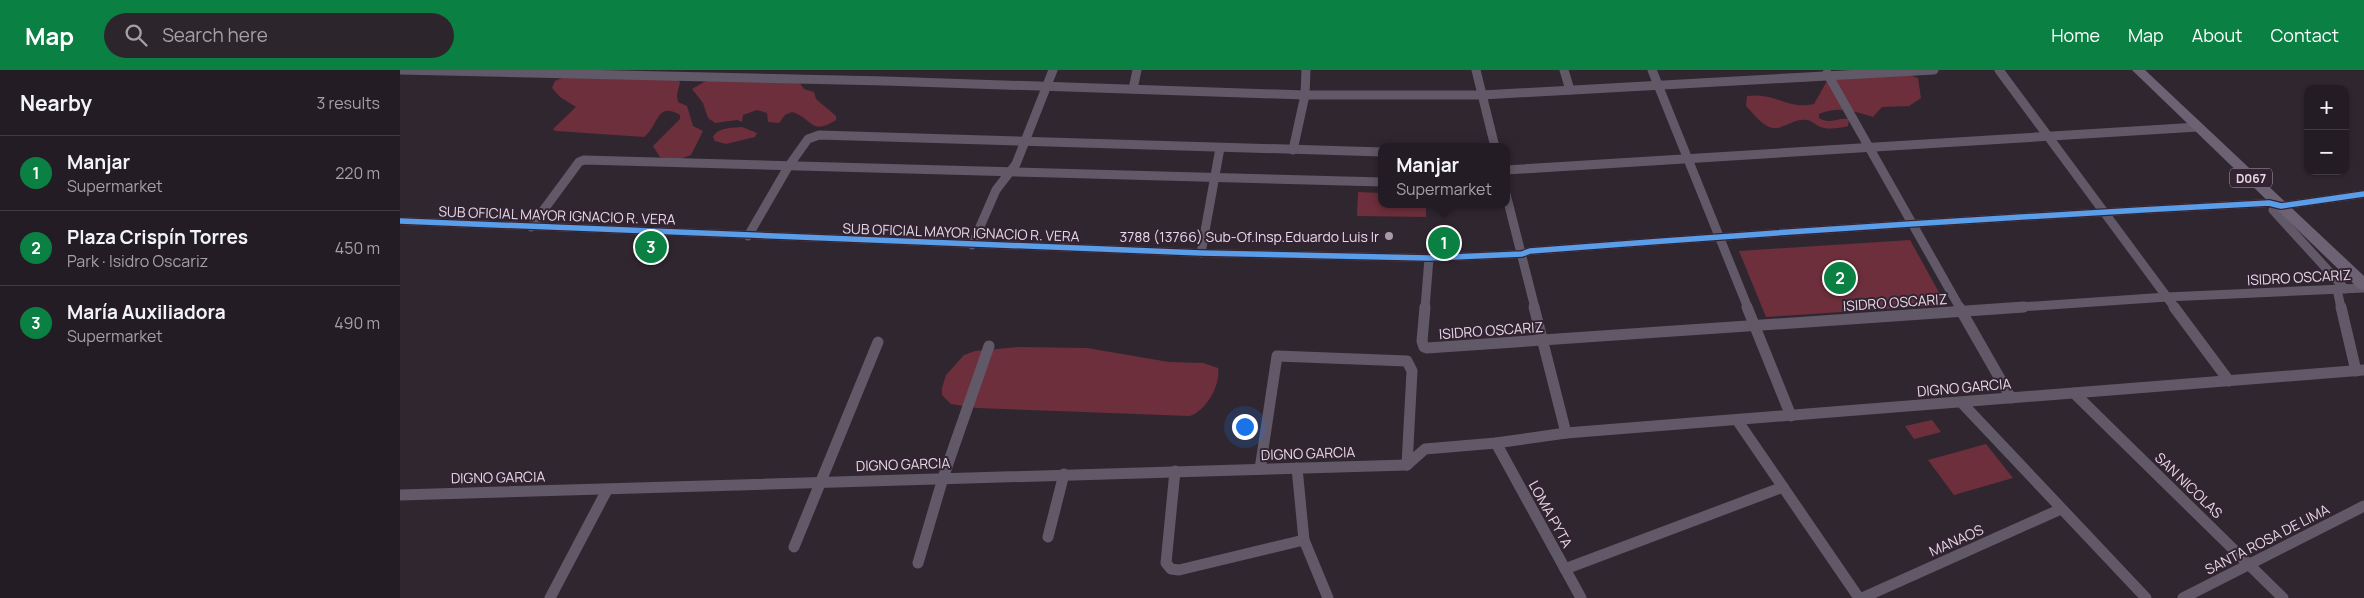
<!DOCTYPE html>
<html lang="en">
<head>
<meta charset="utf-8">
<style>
	body { margin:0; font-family:Manrope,sans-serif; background:#2c252c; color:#f1f3f6 }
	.controls { position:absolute; right:15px; top:15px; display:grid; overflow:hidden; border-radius:10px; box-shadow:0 1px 4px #0004 }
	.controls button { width:45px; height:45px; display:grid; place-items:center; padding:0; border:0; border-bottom:1px solid #413a41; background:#241c24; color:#f1f3f6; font:25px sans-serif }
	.you { position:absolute; left:844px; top:356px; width:18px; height:18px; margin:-12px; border:4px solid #fff; border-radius:50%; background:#1a73e8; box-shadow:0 0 0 8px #1a73e833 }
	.badge { display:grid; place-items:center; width:32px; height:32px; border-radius:50%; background:#0b8043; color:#fff; font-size:16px; font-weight:700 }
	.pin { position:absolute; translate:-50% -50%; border:2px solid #fff; box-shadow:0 1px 5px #0006 }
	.popup { position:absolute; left:978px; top:73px; width:132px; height:65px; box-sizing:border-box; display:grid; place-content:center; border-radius:10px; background:#241c24; filter:drop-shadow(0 1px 4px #0005); font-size:16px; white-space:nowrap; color:#a3a1a6 }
	.popup b { font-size:19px; color:#f1f3f6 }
	.popup::after { content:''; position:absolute; left:50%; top:100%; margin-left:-10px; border:10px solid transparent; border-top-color:#241c24 }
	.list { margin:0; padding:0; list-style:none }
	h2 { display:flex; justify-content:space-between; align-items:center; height:65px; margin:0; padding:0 20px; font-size:21px }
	h2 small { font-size:16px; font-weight:400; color:#a3a1a6 }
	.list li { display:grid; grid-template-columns:32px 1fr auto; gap:15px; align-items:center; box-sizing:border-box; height:75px; padding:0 20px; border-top:1px solid #413a41 }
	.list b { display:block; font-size:19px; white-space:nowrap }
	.list p { margin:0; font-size:16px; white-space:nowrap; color:#a3a1a6 }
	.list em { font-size:16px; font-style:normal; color:#a3a1a6 }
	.icon { flex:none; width:28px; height:28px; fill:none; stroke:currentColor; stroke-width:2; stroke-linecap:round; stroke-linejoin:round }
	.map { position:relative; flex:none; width:1964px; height:528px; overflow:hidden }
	header { display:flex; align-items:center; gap:30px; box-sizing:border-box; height:70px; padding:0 25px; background:#0b8043; color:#fff }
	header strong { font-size:24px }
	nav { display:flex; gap:28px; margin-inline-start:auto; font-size:18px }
	.search { width:350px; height:45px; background:#2c252c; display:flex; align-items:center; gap:12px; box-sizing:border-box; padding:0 18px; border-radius:28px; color:#a3a1a6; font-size:19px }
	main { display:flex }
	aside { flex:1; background:#241c24 }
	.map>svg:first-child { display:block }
</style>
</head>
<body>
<header>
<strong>Map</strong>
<div class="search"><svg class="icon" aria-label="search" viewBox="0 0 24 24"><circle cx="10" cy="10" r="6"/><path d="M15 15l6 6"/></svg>Search here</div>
<nav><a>Home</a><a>Map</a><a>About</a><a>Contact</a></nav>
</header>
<main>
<aside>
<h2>Nearby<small>3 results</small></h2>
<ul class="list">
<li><span class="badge">1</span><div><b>Manjar</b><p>Supermarket</p></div><em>220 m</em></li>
<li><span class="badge">2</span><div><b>Plaza Crispín Torres</b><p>Park · Isidro Oscariz</p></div><em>450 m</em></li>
<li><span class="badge">3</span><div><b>María Auxiliadora</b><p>Supermarket</p></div><em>490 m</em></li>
</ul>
</aside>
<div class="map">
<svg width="1964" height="528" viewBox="0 0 1964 528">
	<rect width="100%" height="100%" fill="#302630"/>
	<g fill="#6d2f3b">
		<path d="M1469,6H1512L1518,8L1521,28L1509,36L1482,37L1473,47C1453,41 1439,36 1419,44V48C1430,55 1437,47 1449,49L1448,56C1441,58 1428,60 1421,57C1415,55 1413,51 1407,50C1396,49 1391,54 1381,57C1367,63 1354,44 1346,36L1347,26C1376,22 1387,40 1414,34L1427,11Z"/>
		<path d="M162,8L276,9L280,12L277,25L278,32L287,36L293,56L303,61L291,85L278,90L260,87L253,76L280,49V45C256,31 259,56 244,67L156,61L153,59L176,37L160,27L152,18L155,11Z"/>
		<path d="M317,9L344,12H399L404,19L414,22L416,29L436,46V50C410,66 414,49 392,42L385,45L379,53L368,52L367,43L357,40L343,45L342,52L337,50L315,53L308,48L303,33L292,19L304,12Z"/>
		<path d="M342,57L357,63L355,67L326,74L315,71L313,67C318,57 332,58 342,57Z"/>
		<polygon points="958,122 981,123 982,134 1026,134 1026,147 957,146"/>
		<polygon points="1510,170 1546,235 1366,247 1339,181"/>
		<path d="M618,277L687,278L769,292L803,293L818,298C821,315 806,341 790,346L577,338L551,334L542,325V318L546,305L564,285L575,281Z"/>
		<polygon points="1532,350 1541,362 1514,369 1505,356"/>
		<polygon points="1586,374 1613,408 1554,425 1528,390"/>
	</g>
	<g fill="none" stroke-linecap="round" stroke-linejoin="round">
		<g stroke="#615968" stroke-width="9">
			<polyline points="0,0 485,11 905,25 1082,25 1534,0"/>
			<polyline points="1076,0 1095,77"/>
			<polyline points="1164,0 1170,20"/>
			<polyline points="1252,0 1348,238"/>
			<polyline points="1599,0 1775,238"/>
			<polyline points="1427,3 1560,238"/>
			<polyline points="733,19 737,0"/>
			<polyline points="893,80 905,25 906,0"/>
			<polyline points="1106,100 1798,57"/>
			<polyline points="1106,124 1135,238"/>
			<polyline points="1873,140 1945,219"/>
			<polyline points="131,157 179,92 184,90 982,112"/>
			<polyline points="348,166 388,97 408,69 419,65 982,82"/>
			<polyline points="572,175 596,120 616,94 653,0"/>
			<polyline points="801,183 820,78"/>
			<polyline points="1937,219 1941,238"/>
			<polyline points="1025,238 1029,188"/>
			<polyline points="1606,238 1767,227 1964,218"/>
		</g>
		<g stroke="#615968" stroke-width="11">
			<polyline points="1025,237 1022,271 1024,277 1027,278 1624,237"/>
			<polyline points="1134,237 1166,363"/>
			<polyline points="1347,237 1391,346"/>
			<polyline points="1559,237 1611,328"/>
			<polyline points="1774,237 1829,311"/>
			<polyline points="1941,237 1956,301"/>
			<polyline points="1674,323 1883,528"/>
			<polyline points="1561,332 1746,528"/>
			<polyline points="1337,350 1459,528"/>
			<polyline points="1096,373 1181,528"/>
			<polyline points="1007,395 1025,379 1096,373 1166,363 1964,300"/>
			<polyline points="897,398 904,470 928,528"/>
			<polyline points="860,399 877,286 1007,291 1012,301 1007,395"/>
			<polyline points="775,401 766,493 771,499 779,500 904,470"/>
			<polyline points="0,425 1007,395"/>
			<polyline points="648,467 664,404"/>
			<polyline points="394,477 478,272"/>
			<polyline points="518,493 543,408 589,276"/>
			<polyline points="1165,499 1383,417"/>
			<polyline points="150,528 207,420"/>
			<polyline points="1462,528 1661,439"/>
			<polyline points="1783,528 1964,436"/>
		</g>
		<path fill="#615968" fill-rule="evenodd" d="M1964,120V128L1881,140L1869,137C1623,150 1377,166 1131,185L1122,188L1029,192L801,187L0,155V147L801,179L1029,184L1121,180L1130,177C1376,158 1622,142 1869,129L1881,132Z"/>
		<polygon fill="#6c6274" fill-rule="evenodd" points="1732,0 1745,0 1964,206 1964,220 1959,219"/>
		<g stroke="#332333" stroke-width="8">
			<path id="cycleway" d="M0,151L801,183L1029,188L1122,184L1130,181C1376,162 1622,146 1869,133L1881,136L1964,124"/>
		</g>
		<use href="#cycleway" stroke="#5a9eea" stroke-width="5.5"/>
	</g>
	<circle fill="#a69ba6" stroke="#332333" stroke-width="2" cx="989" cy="166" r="5"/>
	<g text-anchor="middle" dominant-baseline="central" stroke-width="4" stroke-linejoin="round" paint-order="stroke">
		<rect fill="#332333" stroke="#b0a3b0" stroke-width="1" x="1830" y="98.5" width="42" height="19" rx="4"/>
		<g font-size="12" font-weight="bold" fill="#e6dae5">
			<text x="1851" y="108">D067</text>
		</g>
		<g font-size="14" fill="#e6dae5" stroke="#332333">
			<text transform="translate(157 145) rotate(2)">SUB OFICIAL MAYOR IGNACIO R. VERA</text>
			<text transform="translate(561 162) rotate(2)">SUB OFICIAL MAYOR IGNACIO R. VERA</text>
			<text transform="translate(1899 207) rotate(-3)">ISIDRO OSCARIZ</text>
			<text transform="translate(1495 232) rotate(-4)">ISIDRO OSCARIZ</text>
			<text transform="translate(1091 260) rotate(-4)">ISIDRO OSCARIZ</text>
			<text transform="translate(1564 317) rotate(-5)">DIGNO GARCIA</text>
			<text transform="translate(908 383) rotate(-2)">DIGNO GARCIA</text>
			<text transform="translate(503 394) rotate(-2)">DIGNO GARCIA</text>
			<text transform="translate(98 407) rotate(-1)">DIGNO GARCIA</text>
			<text transform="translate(1789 415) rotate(44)">SAN NICOLAS</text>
			<text transform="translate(1151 444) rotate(61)">LOMA PYTA</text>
			<text transform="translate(1867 469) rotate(-27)">SANTA ROSA DE LIMA</text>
			<text transform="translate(1556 470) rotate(-24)">MANAOS</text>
		</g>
		<g font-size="14" fill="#e6dae5" stroke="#332333" text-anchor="end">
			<text x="979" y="166">3788 (13766) Sub-Of.Insp.Eduardo Luis Ir</text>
		</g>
	</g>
</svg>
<div class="controls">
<button>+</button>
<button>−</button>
</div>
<div class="you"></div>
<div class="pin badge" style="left:1044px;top:173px">1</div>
<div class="popup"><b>Manjar</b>Supermarket</div>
<div class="pin badge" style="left:1440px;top:208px">2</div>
<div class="pin badge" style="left:251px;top:177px">3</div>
</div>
</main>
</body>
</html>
